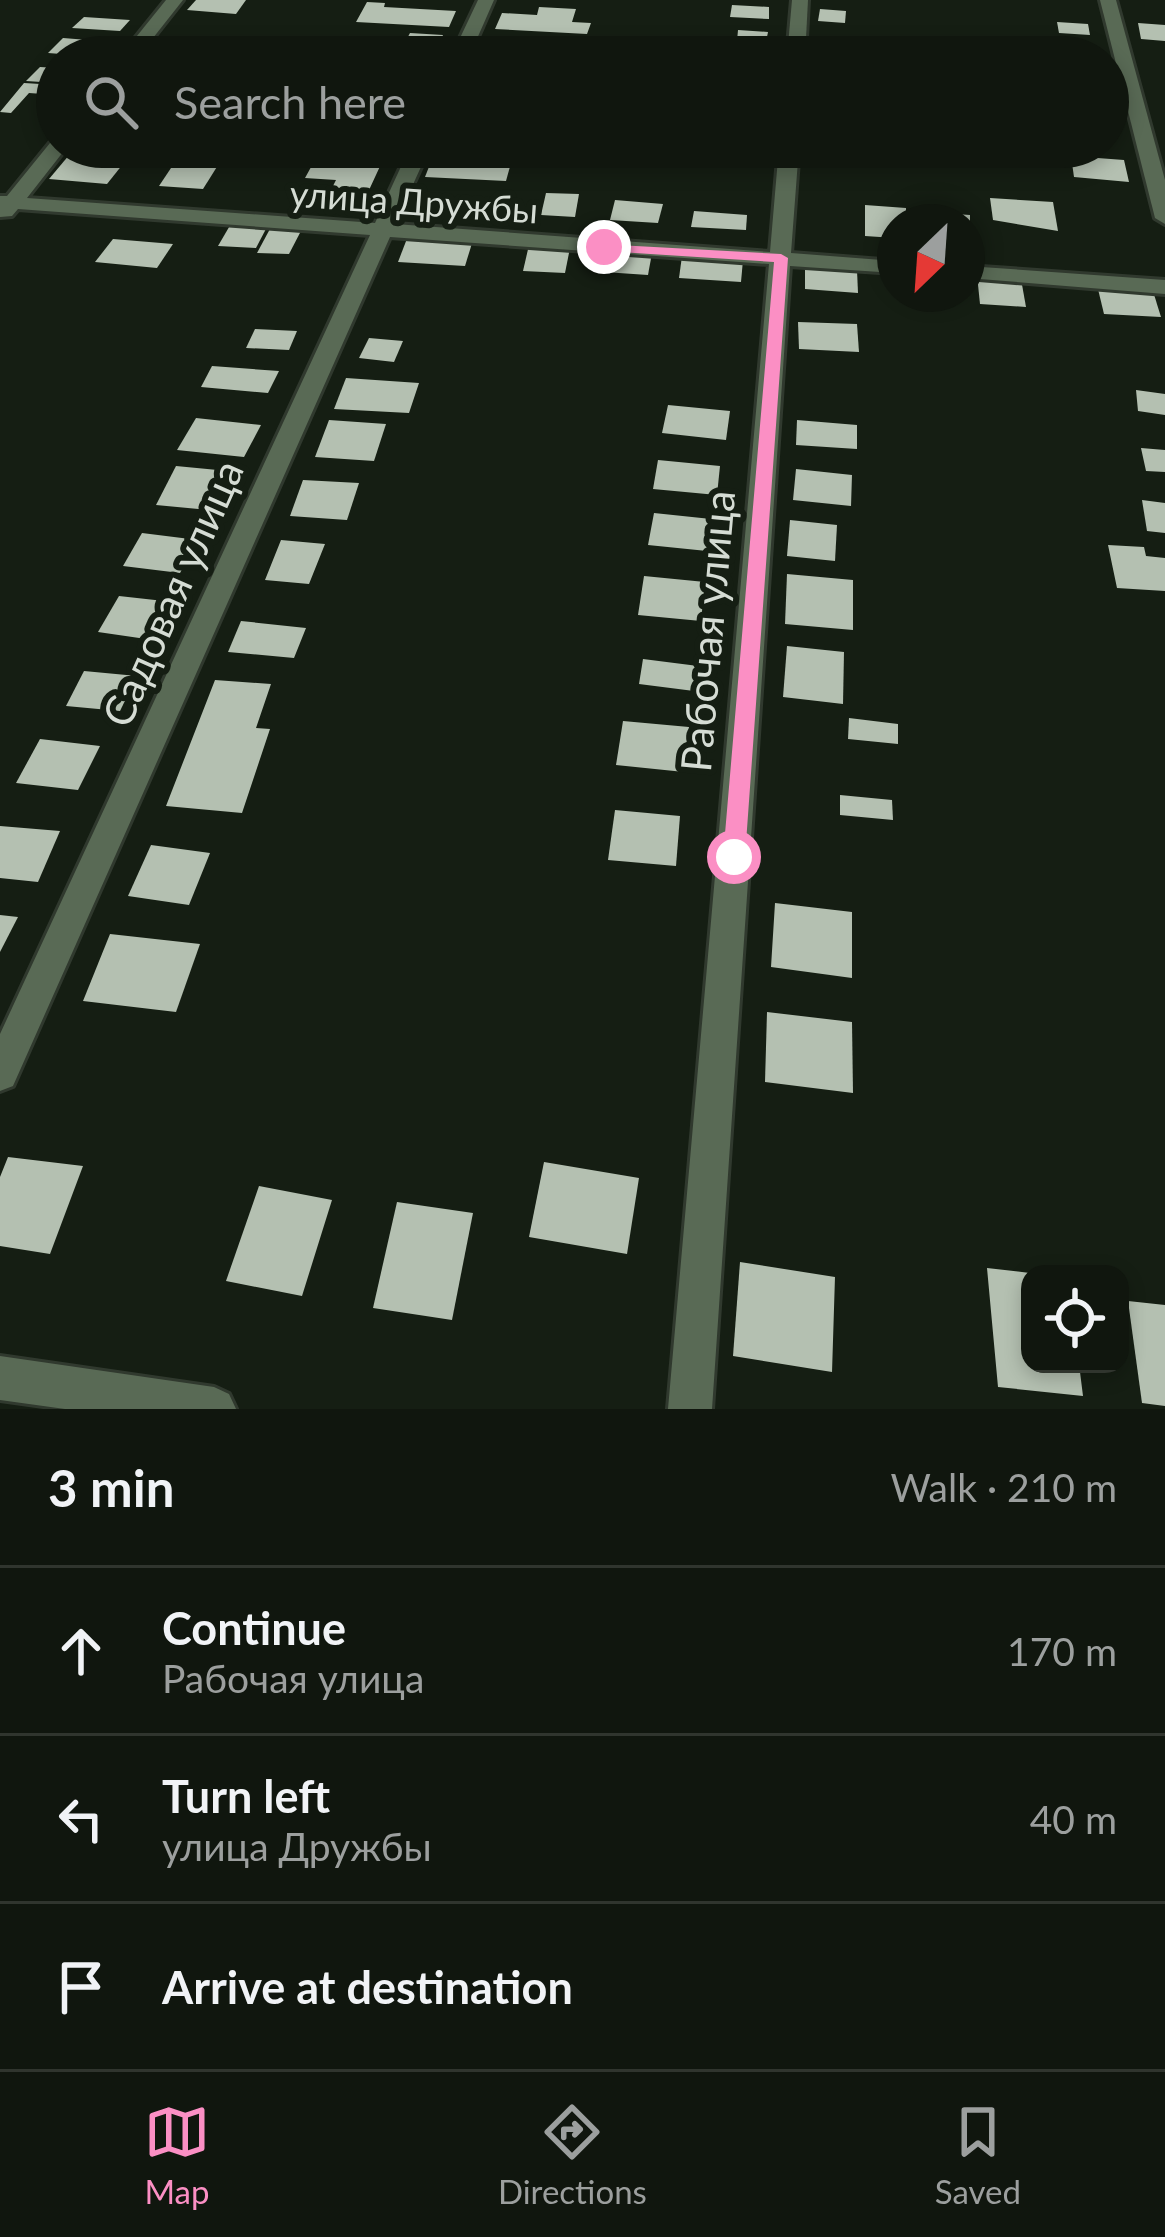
<!DOCTYPE html>
<html lang="en">
<head>
<meta charset="utf-8">
<style>
	body { margin:0; font-family:Lato,sans-serif; background:#1e231c; color:#f1f3f6 }
	.controls { position:absolute; right:36px; bottom:36px; display:grid; overflow:hidden; border-radius:24px; box-shadow:0 6px 18px #0003 }
	.controls button { width:108px; height:108px; display:grid; place-items:center; padding:0; border:0; border-bottom:3px solid #30352e; background:#10160e; color:#f1f3f6; font:60px sans-serif }
	.compass { position:absolute; left:877px; top:204px; width:108px; height:108px; border-radius:50%; background:#10160e; box-shadow:0 6px 18px #0003; rotate:205deg }
	.stop { position:absolute; width:36px; height:36px; margin:-27px; border:9px solid #fb8fc4; border-radius:50%; background:#fff }
	.stop.end { background:#fb8fc4; border-color:#fff; box-shadow:0 3px 12px #0008 }
	.list { margin:0; padding:0; list-style:none }
	h2 { display:flex; justify-content:space-between; align-items:center; height:156px; margin:0; padding:0 48px; font-size:51px }
	h2 small { font-size:39px; font-weight:400; color:#9c9f9e }
	.list li { display:grid; grid-template-columns:78px 1fr auto; gap:36px; align-items:center; box-sizing:border-box; height:168px; padding:0 48px; border-top:3px solid #30352e }
	.list b { display:block; font-size:45px; white-space:nowrap }
	.list p { margin:0; font-size:39px; white-space:nowrap; color:#9c9f9e }
	.list em { font-size:39px; font-style:normal; color:#9c9f9e }
	.icon { flex:none; width:66px; height:66px; fill:none; stroke:currentColor; stroke-width:2; stroke-linecap:round; stroke-linejoin:round }
	.map { position:relative; flex:none; width:1165px; height:1409px; overflow:hidden }
	.search { position:absolute; background:#10160e; box-shadow:0 6px 18px #0003; left:36px; right:36px; top:36px; height:132px; display:flex; align-items:center; gap:30px; box-sizing:border-box; padding:0 42px; border-radius:66px; color:#9c9f9e; font-size:45px }
	.sheet { height:660px; background:#10160e }
	nav { display:flex; justify-content:space-around; align-items:center; box-sizing:border-box; height:168px; border-top:3px solid #30352e; background:#10160e; font-size:33px; color:#9c9f9e }
	nav a { display:grid; justify-items:center; gap:6px }
	nav .on { color:#fb8fc4 }
	.map>svg:first-child { display:block }
</style>
</head>
<body>
<div class="map">
<svg width="1165" height="1409" viewBox="0 0 1165 1409">
	<rect width="100%" height="100%" fill="#151e13"/>
	<g fill="#b4c0b1">
		<polygon points="196,0 246,0 236,14 187,10"/>
		<polygon points="367,2 385,3 384,7 456,11 449,27 356,22"/>
		<polygon points="732,5 769,7 769,19 730,17"/>
		<polygon points="539,7 576,9 572,22 591,23 587,34 495,29 502,13 537,15"/>
		<polygon points="820,9 846,11 845,23 818,21"/>
		<polygon points="84,17 130,20 120,31 72,28"/>
		<polygon points="1057,22 1088,24 1090,35 1059,33"/>
		<polygon points="1138,23 1165,25 1165,41 1141,39"/>
		<polygon points="738,30 768,32 766,42 737,41"/>
		<polygon points="410,33 443,35 436,50 402,48"/>
		<polygon points="493,36 533,38 526,56 485,53"/>
		<polygon points="63,38 113,42 100,57 48,53"/>
		<polygon points="162,41 207,44 197,57 150,57"/>
		<polygon points="1050,43 1094,47 1095,57 1051,57"/>
		<polygon points="40,67 57,68 57,83 26,81"/>
		<polygon points="24,83 57,85 57,95 29,93 11,113 0,112"/>
		<polygon points="711,147 753,147 752,159 709,156"/>
		<polygon points="70,154 127,159 107,184 49,179"/>
		<polygon points="1071,156 1124,160 1129,182 1074,177"/>
		<polygon points="316,158 382,162 363,203 326,200 336,180 305,178"/>
		<polygon points="177,159 220,162 203,189 159,186"/>
		<polygon points="432,159 511,163 506,181 425,177"/>
		<polygon points="546,193 579,194 575,217 541,215"/>
		<polygon points="990,198 1053,202 1058,231 993,220"/>
		<polygon points="615,200 663,204 658,223 610,220"/>
		<polygon points="865,205 906,208 906,222 895,222 895,238 865,236"/>
		<polygon points="694,211 747,215 746,230 691,227"/>
		<polygon points="926,212 970,215 970,222 927,222"/>
		<polygon points="232,222 268,225 256,248 218,246"/>
		<polygon points="271,227 302,229 289,254 257,253"/>
		<polygon points="408,236 473,240 465,266 398,262"/>
		<polygon points="113,239 173,244 157,268 95,262"/>
		<polygon points="529,245 570,248 565,273 523,271"/>
		<polygon points="608,250 652,253 648,275 604,272"/>
		<polygon points="682,256 743,260 741,282 679,278"/>
		<polygon points="805,267 857,270 858,293 805,289"/>
		<polygon points="977,275 1021,279 1026,307 980,304"/>
		<polygon points="1097,285 1152,288 1161,317 1104,314"/>
		<polygon points="798,322 857,324 859,352 799,349"/>
		<polygon points="255,329 297,331 289,350 246,348"/>
		<polygon points="369,338 403,341 394,362 359,358"/>
		<polygon points="212,366 279,371 268,393 201,387"/>
		<polygon points="346,378 419,383 409,413 334,409"/>
		<polygon points="1136,390 1165,394 1165,415 1138,411"/>
		<polygon points="668,405 730,411 726,440 662,433"/>
		<polygon points="196,418 261,425 244,457 177,450"/>
		<polygon points="329,420 386,424 374,461 315,457"/>
		<polygon points="797,420 857,425 857,449 796,445"/>
		<polygon points="1141,448 1165,450 1165,472 1146,471"/>
		<polygon points="658,460 720,466 717,495 653,489"/>
		<polygon points="176,466 228,471 209,510 156,505"/>
		<polygon points="796,469 852,475 851,506 793,500"/>
		<polygon points="303,480 359,483 347,520 290,516"/>
		<polygon points="1142,500 1165,503 1165,533 1147,531"/>
		<polygon points="654,513 711,519 707,551 648,545"/>
		<polygon points="790,520 837,525 835,561 787,556"/>
		<polygon points="142,533 198,540 180,573 123,566"/>
		<polygon points="281,540 325,544 309,584 265,580"/>
		<polygon points="1108,545 1144,547 1146,556 1165,558 1165,591 1117,588"/>
		<polygon points="787,574 853,580 853,630 785,624"/>
		<polygon points="644,576 705,582 701,621 638,615"/>
		<polygon points="119,596 173,602 153,640 98,632"/>
		<polygon points="241,621 306,628 294,658 228,652"/>
		<polygon points="787,646 844,652 843,704 783,697"/>
		<polygon points="643,659 698,666 694,691 639,684"/>
		<polygon points="84,671 137,676 120,711 66,706"/>
		<polygon points="215,680 271,684 256,728 270,729 242,813 166,806"/>
		<polygon points="849,718 898,724 898,744 848,739"/>
		<polygon points="623,721 689,727 684,772 616,765"/>
		<polygon points="40,739 100,746 78,790 16,783"/>
		<polygon points="840,795 892,800 893,820 840,815"/>
		<polygon points="615,810 680,816 676,866 608,860"/>
		<polygon points="0,826 60,831 38,882 0,878"/>
		<polygon points="151,845 210,853 189,905 128,896"/>
		<polygon points="775,903 852,912 852,978 771,967"/>
		<polygon points="0,915 18,917 0,952"/>
		<polygon points="110,934 200,944 176,1012 83,1001"/>
		<polygon points="767,1012 852,1022 853,1093 765,1082"/>
		<polygon points="8,1157 83,1166 50,1254 0,1246 0,1177"/>
		<polygon points="544,1162 639,1178 627,1254 529,1237"/>
		<polygon points="259,1186 332,1200 302,1296 226,1281"/>
		<polygon points="397,1202 473,1213 452,1320 373,1308"/>
		<polygon points="740,1262 835,1277 832,1372 733,1356"/>
		<polygon points="987,1268 1030,1273 1030,1364 1079,1364 1083,1396 998,1387"/>
		<polygon points="1128,1301 1165,1305 1165,1406 1142,1403"/>
	</g>
	<g fill="none" stroke-linecap="round" stroke-linejoin="round">
		<g stroke="#30392e" stroke-width="6">
			<g id="minor">
				<polygon points="166,0 183,0 138,57 120,57"/>
				<polygon points="478,0 494,0 469,57 451,57"/>
				<polygon points="792,0 808,0 805,57 787,57"/>
				<polygon points="1100,0 1116,0 1165,180 1165,224 1155,218"/>
				<polygon points="57,141 57,147 67,147 27,198 375,223 410,147 430,147 395,224 770,252 779,147 799,147 791,253 895,261 895,273 790,266 712,1409 668,1409 769,264 390,237 13,1086 0,1091 0,1034 370,235 18,209 12,216 0,217 0,196 7,196 50,143"/>
				<polygon points="967,266 1165,280 1165,294 967,278"/>
				<polygon points="0,1356 214,1387 229,1394 236,1409 65,1409 0,1400"/>
			</g>
		</g>
		<use href="#minor" fill="#596a55" fill-rule="evenodd"/>
	</g>
	<polygon fill="#fb8fc4" points="599,244 781,254 788,258 745,857 734,866 723,857 774,262 604,251"/>
	<g text-anchor="middle" dominant-baseline="central" stroke-width="12" stroke-linejoin="round" paint-order="stroke">
		<g font-size="36" fill="#d5dcd4" stroke="#151e13">
			<text transform="translate(414 201) rotate(4)">улица Дружбы</text>
		</g>
		<g font-size="42" fill="#d5dcd4" stroke="#151e13">
			<text transform="translate(172 593) rotate(-66)">Садовая улица</text>
			<text transform="translate(707 631) rotate(-85)">Рабочая улица</text>
		</g>
	</g>
</svg>
<div class="controls">
<button><svg class="icon" aria-label="locate" viewBox="0 0 24 24"><circle cx="12" cy="12" r="6"/><path d="M12 2v4M12 18v4M2 12h4M18 12h4"/></svg></button>
</div>
<svg class="compass" viewBox="-18 -18 36 36"><path d="M0-13l5 13h-10z" fill="#e53935"/><path d="M0 13l5-13h-10z" fill="#9c9f9e"/></svg>
<div class="stop" style="left:734px;top:857px"></div>
<div class="stop end" style="left:604px;top:247px"></div>
<div class="search"><svg class="icon" aria-label="search" viewBox="0 0 24 24"><circle cx="10" cy="10" r="6"/><path d="M15 15l6 6"/></svg>Search here</div>
</div>
<section class="sheet">
<h2>3 min<small>Walk · 210 m</small></h2>
<ul class="list">
<li><svg class="icon" aria-label="ahead" viewBox="0 0 24 24"><path d="M12 20V5M6 11l6-6 6 6"/></svg><div><b>Continue</b><p>Рабочая улица</p></div><em>170 m</em></li>
<li><svg class="icon" aria-label="left" viewBox="0 0 24 24"><path d="M17 20v-9H6M10 6l-5 5 5 5"/></svg><div><b>Turn left</b><p>улица Дружбы</p></div><em>40 m</em></li>
<li><svg class="icon" aria-label="arrive" viewBox="0 0 24 24"><path d="M6 21V4h12l-3 4 3 4H6"/></svg><div><b>Arrive at destination</b></div></li>
</ul>
</section>
<nav>
<a class="on"><svg class="icon" aria-label="map" viewBox="0 0 24 24"><path d="M3 6l6-2 6 2 6-2v14l-6 2-6-2-6 2zM9 4v14M15 6v14"/></svg>Map</a>
<a><svg class="icon" aria-label="directions" viewBox="0 0 24 24"><path d="M12 3l9 9-9 9-9-9zM9 14v-3h6M13 9l2 2-2 2"/></svg>Directions</a>
<a><svg class="icon" aria-label="saved" viewBox="0 0 24 24"><path d="M7 4h10v16l-5-4-5 4z"/></svg>Saved</a>
</nav>
</body>
</html>
